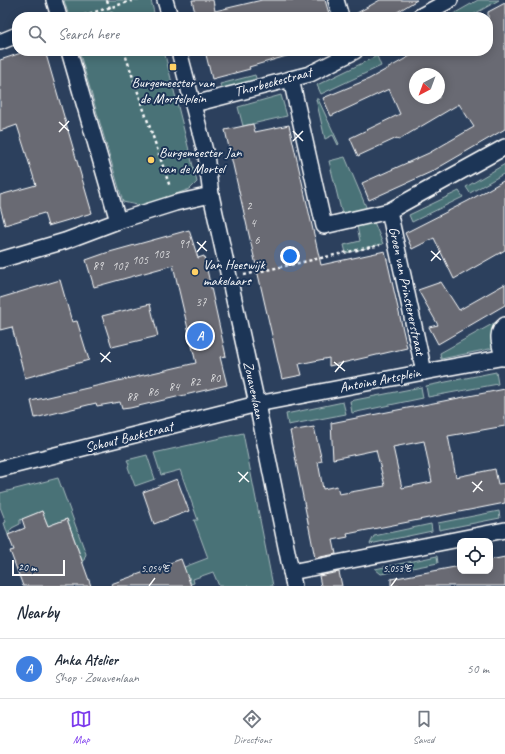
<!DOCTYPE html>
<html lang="en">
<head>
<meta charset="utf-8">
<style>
	body { margin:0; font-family:Caveat,sans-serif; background:#f6f6f7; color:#1f2937 }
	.controls { position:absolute; right:12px; bottom:12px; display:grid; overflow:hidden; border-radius:8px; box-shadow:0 2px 10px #0003 }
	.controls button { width:36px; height:36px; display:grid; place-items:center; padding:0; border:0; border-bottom:1px solid #e0e1e3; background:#fff; color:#1f2937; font:20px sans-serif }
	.compass { position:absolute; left:409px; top:68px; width:36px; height:36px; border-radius:50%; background:#fff; box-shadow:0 2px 10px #0003; rotate:221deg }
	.scale { position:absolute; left:12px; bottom:10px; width:53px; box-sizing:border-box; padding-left:4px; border:2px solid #fff; border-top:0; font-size:11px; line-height:14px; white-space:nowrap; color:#fff; -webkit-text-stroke:3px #1d3557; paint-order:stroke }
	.you { position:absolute; left:290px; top:256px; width:14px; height:14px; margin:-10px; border:3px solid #fff; border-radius:50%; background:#1a73e8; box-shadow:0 0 0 6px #1a73e833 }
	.badge { display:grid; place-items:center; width:26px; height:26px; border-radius:50%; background:#7c3aed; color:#fff; font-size:13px; font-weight:700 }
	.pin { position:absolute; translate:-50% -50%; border:2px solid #fff; box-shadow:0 1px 4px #0006 }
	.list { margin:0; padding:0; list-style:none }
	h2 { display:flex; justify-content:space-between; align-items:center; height:52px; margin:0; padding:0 16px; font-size:17px }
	h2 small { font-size:13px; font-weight:400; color:#747a83 }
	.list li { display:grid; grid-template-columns:26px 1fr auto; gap:12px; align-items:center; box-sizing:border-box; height:60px; padding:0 16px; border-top:1px solid #e0e1e3 }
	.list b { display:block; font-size:15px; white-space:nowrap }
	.list p { margin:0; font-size:13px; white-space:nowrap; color:#747a83 }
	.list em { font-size:13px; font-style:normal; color:#747a83 }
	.icon { flex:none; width:22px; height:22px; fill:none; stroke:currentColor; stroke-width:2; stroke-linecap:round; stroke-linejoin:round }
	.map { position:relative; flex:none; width:505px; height:586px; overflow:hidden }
	.search { position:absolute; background:#fff; box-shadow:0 2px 10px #0003; left:12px; right:12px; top:12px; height:44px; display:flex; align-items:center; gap:10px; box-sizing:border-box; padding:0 14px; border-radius:16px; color:#747a83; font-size:15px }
	.sheet { height:112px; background:#fff }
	nav { display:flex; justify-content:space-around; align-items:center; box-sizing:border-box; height:56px; border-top:1px solid #e0e1e3; background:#fff; font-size:11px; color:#747a83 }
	nav a { display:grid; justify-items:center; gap:2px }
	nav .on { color:#7c3aed }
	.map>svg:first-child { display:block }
</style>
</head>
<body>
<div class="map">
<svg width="505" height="586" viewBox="0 0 505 586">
	<rect width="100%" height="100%" fill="#2c405d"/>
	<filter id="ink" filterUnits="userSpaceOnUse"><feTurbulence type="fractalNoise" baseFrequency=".025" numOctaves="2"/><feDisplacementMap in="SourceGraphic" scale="8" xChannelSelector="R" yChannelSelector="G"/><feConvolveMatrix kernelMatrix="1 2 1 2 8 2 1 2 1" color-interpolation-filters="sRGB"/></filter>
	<g filter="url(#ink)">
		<g fill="#497277" stroke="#a4b8bb">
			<polygon points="64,0 151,0 155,17 69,17"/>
			<polygon points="478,0 499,0 469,17 448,17"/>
			<polygon points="79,51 164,51 197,182 190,189 142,206 123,202"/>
			<polygon points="377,56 381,66 321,94 317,85"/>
			<polygon points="255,75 257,81 222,91 220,84"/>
			<polygon points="281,95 287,116 243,126 238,107"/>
			<polygon points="316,99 318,99 339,144 338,145 333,135 325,139"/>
			<polygon points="345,157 367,209 342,214 329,161"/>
			<polygon points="505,164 505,173 470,193 466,187"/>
			<polygon points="459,191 463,197 412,222 409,215"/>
			<polygon points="374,222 383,244 346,253 344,245 360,241 357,226"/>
			<polygon points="496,322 492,332 494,348 441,359 440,353"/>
			<polygon points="496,372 498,384 428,397 426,386"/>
			<polygon points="421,387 423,398 352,413 350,401"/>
			<polygon points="343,402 346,414 288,425 286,414"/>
			<polygon points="243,433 273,586 219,586 213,572 193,579 194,583 191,584 189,577 182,579 179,569 208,558 194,520 198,520 180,470 161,475 154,453"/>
			<polygon points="147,455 155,479 135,486 128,467 129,464 127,460"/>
			<polygon points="58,478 86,554 83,563 67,519 48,526 42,511 20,520 20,524 12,528 9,532 10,534 8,535 4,523 6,522 0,507 0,493"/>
			<polygon points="499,511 500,518 439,530 438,523"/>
			<polygon points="431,524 432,531 370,544 374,536"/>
			<polygon points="437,556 438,563 381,574 375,569"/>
		</g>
		<g fill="#696a73" stroke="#fff" fill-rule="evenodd">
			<polygon points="192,0 213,0 215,11 262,0 325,0 330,17 196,17"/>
			<polygon points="380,0 417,0 389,17 350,17"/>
			<path d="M505,3V129L431,172L369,200L362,183L429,153L474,127L459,104L398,140L397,138L358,156L350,138L400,114L389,89L331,116L323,98L369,79L419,51H488V12ZM415,74H439V98H415Z"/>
			<polygon points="27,51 45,51 92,213 48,226 44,213 5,225 0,206 0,195 36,185 17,125 0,131 0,60"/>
			<polygon points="205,51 290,51 290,55 249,67 250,69 212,79"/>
			<polygon points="253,124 255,132 289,125 321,265 385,251 407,348 329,366 329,358 299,364 302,375 282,379 225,130"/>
			<polygon points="505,180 505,250 454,279 434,238 412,249 405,233 468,201"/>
			<polygon points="189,230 198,258 204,256 226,356 220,357 227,385 130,408 122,409 120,402 97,406 96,403 35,418 31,401 196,363 173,265 94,287 86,260 106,253"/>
			<polygon points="60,280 72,322 77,321 89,360 25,378 12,327 0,330 0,298"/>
			<polygon points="441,282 459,310 505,284 505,305 438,344 429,327 438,325 418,290"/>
			<polygon points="150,304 158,336 112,347 102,316"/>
			<path d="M505,389V426L448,436L456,477L495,469L498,484L505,483V503L347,534L348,537L333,540L336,554L315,558L290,431L314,427L322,461L318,462L323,489L337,486L339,494L385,486L376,450L333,459L331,423ZM424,441L432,482L402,488L393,447Z"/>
			<polygon points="177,479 189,511 154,524 143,492"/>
			<polygon points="42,511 48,526 67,519 91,586 23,586 10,551 14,550 8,535 25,528 22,519"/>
			<polygon points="505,557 505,586 391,586 391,579 460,566 460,571 490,571 490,560"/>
			<polygon points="181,559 191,586 112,586 111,584"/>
			<polygon points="339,572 342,586 321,586 319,576"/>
		</g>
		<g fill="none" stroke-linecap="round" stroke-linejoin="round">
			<g stroke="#fff" stroke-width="18">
				<g id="minor">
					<polyline points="54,0 59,17"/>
					<polyline points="165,0 170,17"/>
					<polyline points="336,0 341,17"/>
					<polyline points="419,17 450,0"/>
					<polyline points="0,42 17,35"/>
					<polyline points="69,51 118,221 175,203 211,195"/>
					<polyline points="179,51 206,155 211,195 257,404 294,586"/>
					<polyline points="291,79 324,226 389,211 505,147"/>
					<polyline points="194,104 310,74 355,51"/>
					<polyline points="389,211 424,372"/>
					<polyline points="0,260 65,241 118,221"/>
					<path d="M503,358C501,346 494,333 505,325"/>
					<polyline points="0,469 257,404 424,372 505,357"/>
					<polyline points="291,572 505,530"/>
				</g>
			</g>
			<g stroke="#fff" stroke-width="2.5" stroke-dasharray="3 3" stroke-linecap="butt">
				<polyline points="107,0 113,17"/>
				<polyline points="78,17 135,0"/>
				<polyline points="124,51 170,187"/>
				<polyline points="244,275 380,245"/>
			</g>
			<use href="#minor" stroke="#1d3557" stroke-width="15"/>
		</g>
	</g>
	<path fill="none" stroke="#fff" stroke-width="1.5" d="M59,122L69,131M293,131L303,141M59,132L69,121M293,141L303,131M197,242L207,251M431,251L441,260M197,252L206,241M431,261L440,251M100,353L111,362M101,362L110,352M334,362L345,371M335,372L344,361M238,472L249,482M239,482L248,472M472,482L483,491M473,492L482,481M149,586L155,578M391,586L397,578"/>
	<g fill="#ffd166" stroke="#1d3557" stroke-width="1.5">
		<rect x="169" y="63" width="8" height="8" rx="2"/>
		<circle cx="151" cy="160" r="4"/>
		<circle cx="195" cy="272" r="4"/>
	</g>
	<g text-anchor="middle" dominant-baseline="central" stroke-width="4" stroke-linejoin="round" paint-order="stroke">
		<g font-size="12" fill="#dadadc">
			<text x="249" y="206">2</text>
			<text x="253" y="223">4</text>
			<text x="257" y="240">6</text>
			<text x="184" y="244">91</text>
			<text x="161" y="254">103</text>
			<text x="140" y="260">105</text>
			<text x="98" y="266">89</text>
			<text x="120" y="266">107</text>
			<text x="201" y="302">37</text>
			<text x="215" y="378">80</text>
			<text x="195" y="382">82</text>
			<text x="174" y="387">84</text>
			<text x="153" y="392">86</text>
			<text x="132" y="397">88</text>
		</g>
		<g font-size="14" fill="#fff" stroke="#1d3557" text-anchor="start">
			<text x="173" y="82" text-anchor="middle">Burgemeester van<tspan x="173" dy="16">de Mortelplein</tspan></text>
			<text x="159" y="152">Burgemeester Jan<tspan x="159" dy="16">van de Mortel</tspan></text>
			<text x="203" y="264">Van Heeswijk<tspan x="203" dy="16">makelaars</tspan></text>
		</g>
		<g font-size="14" fill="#fff" stroke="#1d3557">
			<text transform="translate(273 82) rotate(-15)">Thorbeckestraat</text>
			<text transform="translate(407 291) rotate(78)">Groen van Prinstererstraat</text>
			<text transform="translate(380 380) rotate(-11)">Antoine Artsplein</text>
			<text transform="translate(254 390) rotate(78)">Zouavenlaan</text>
			<text transform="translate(129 437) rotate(-14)">Schout Backstraat</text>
		</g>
	</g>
	<g font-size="10" text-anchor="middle" fill="#fff" stroke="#1d3557" stroke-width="4" stroke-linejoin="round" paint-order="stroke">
		<text x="155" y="572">5.054°E</text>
		<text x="397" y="572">5.053°E</text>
	</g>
</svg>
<div class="controls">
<button><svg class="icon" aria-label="locate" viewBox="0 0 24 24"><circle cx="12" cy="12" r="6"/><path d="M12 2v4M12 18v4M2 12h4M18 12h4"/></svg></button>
</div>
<svg class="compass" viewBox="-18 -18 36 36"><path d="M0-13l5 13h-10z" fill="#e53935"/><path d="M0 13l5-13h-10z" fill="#747a83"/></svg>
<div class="scale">20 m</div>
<div class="you"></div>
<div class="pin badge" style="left:200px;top:336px;background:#3f7fe0">A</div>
<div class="search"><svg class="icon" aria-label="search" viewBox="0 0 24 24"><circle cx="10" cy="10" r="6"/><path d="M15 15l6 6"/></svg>Search here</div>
</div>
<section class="sheet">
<h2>Nearby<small></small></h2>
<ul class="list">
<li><span class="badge" style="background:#3f7fe0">A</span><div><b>Anka Atelier</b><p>Shop · Zouavenlaan</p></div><em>50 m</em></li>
</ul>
</section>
<nav>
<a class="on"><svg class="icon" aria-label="map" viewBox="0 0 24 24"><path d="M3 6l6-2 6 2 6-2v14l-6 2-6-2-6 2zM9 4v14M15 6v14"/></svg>Map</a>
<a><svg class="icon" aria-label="directions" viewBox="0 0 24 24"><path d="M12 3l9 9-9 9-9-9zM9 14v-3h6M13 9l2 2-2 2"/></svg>Directions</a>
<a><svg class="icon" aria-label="saved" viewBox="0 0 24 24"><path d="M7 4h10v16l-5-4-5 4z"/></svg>Saved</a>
</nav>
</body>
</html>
